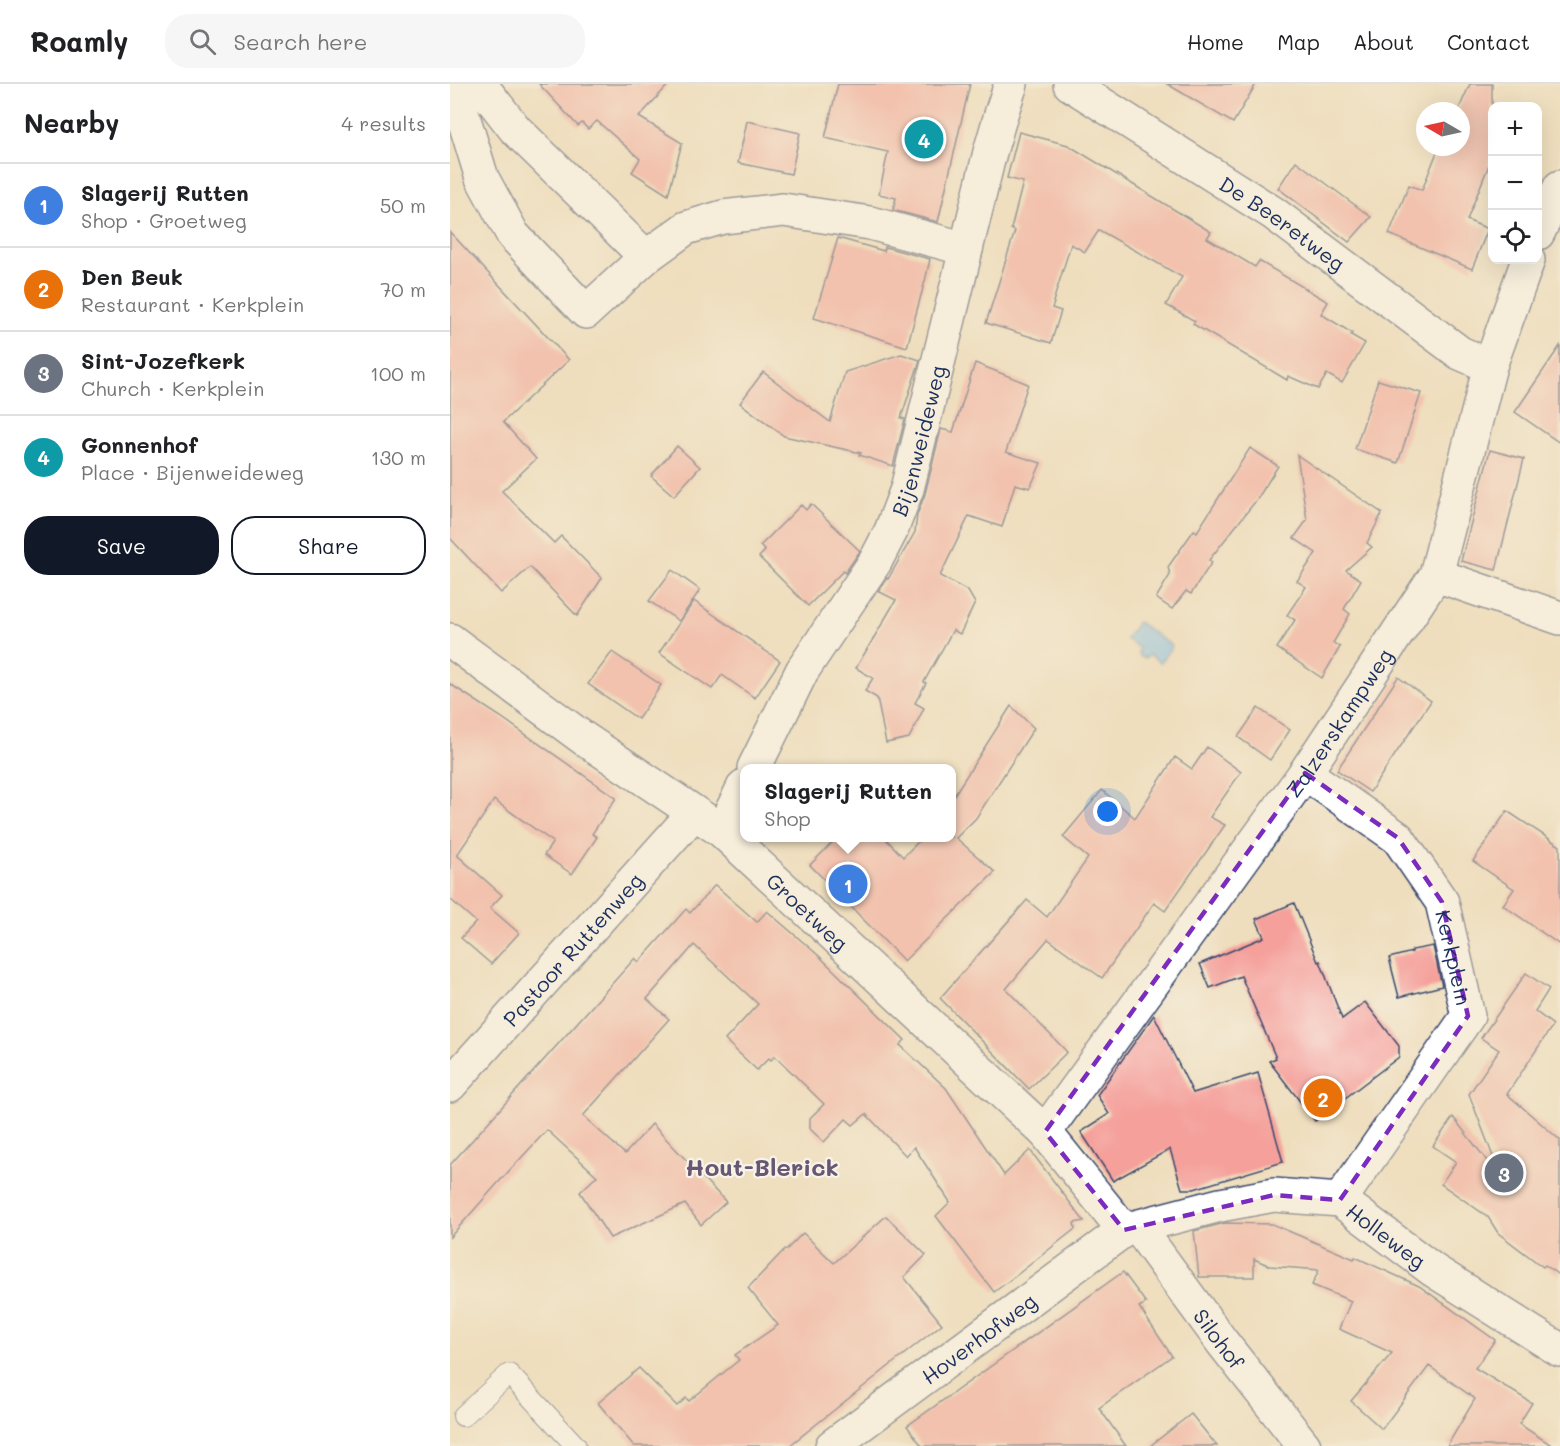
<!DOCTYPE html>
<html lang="en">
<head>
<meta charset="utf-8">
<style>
	body { margin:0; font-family:Mali,sans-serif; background:#f6f6f6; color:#202124 }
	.controls { position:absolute; right:18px; top:18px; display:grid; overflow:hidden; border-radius:12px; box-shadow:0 6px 24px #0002 }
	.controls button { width:54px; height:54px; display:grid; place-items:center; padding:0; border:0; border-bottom:2px solid #e0e0e0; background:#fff; color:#202124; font:30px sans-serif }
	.compass { position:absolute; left:966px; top:18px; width:54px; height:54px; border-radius:50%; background:#fff; box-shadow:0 6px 24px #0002; rotate:279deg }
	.you { position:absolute; left:658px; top:728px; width:21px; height:21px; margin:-15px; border:4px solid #fff; border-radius:50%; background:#1a73e8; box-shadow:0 0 0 9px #1a73e833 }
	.badge { display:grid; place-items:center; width:39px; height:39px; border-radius:50%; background:#111827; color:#fff; font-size:20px; font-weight:700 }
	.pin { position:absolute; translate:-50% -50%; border:3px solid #fff; box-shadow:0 2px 6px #0006 }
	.popup { position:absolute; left:290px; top:680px; width:216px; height:78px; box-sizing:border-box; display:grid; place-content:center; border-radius:12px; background:#fff; filter:drop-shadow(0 2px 4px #0005); font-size:20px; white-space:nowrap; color:#757577 }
	.popup b { font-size:22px; color:#202124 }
	.popup::after { content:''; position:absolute; left:50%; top:100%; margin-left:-12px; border:12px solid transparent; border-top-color:#fff }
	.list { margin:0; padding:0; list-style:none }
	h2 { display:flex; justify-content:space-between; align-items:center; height:78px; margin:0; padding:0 24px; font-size:26px }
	h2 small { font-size:20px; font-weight:400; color:#757577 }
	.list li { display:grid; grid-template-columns:39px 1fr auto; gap:18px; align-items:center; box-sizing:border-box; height:84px; padding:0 24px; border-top:2px solid #e0e0e0 }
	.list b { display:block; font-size:22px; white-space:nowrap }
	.list p { margin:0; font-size:20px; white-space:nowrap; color:#757577 }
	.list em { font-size:20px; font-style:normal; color:#757577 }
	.actions { display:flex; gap:12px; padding:18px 24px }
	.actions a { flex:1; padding:14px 0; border:2px solid #111827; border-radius:24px; text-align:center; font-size:21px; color:#111827 }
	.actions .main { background:#111827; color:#fff }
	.icon { flex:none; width:33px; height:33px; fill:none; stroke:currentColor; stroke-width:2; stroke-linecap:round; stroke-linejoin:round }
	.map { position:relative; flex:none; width:1110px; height:1362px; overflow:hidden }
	header { display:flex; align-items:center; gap:36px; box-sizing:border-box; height:84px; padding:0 30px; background:#fff; border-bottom:2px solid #e0e0e0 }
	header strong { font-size:28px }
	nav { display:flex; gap:33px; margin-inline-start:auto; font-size:21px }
	.search { width:420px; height:54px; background:#f6f6f6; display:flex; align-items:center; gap:15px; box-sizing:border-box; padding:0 21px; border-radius:24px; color:#757577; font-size:22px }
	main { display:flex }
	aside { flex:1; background:#fff }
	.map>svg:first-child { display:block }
</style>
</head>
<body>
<header>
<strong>Roamly</strong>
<div class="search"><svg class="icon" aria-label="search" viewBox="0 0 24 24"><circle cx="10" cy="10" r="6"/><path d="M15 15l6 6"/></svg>Search here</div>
<nav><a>Home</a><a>Map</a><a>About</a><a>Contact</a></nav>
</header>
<main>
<aside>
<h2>Nearby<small>4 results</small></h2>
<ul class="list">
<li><span class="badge" style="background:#3f7fe0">1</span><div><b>Slagerij Rutten</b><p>Shop · Groetweg</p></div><em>50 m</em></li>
<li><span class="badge" style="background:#e8710a">2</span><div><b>Den Beuk</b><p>Restaurant · Kerkplein</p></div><em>70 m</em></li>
<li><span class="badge" style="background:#6b7280">3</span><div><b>Sint-Jozefkerk</b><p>Church · Kerkplein</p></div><em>100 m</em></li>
<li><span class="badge" style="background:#0f9aa8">4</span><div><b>Gonnenhof</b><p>Place · Bijenweideweg</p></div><em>130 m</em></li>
</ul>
<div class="actions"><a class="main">Save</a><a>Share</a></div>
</aside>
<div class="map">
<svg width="1110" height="1362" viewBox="0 0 1110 1362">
	<rect width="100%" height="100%" fill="#f7f3e8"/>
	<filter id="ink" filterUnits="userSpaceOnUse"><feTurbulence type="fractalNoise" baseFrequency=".0167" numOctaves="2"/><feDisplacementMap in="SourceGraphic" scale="12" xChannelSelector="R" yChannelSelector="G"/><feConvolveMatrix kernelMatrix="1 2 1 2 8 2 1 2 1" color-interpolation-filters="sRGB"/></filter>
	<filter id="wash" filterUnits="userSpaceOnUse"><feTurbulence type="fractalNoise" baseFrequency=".008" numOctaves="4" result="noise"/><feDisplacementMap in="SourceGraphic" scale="24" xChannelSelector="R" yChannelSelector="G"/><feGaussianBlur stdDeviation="1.35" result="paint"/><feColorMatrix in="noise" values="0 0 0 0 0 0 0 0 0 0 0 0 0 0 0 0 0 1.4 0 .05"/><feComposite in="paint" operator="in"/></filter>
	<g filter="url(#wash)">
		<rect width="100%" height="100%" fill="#efdebe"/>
		<polygon fill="#78bff0" stroke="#4a77a7" stroke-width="1.5" points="688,538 722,562 711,579 700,571 695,574 690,573 688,568 689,564 676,555"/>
		<g id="blocks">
			<g fill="#f5a09b">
				<polygon points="89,0 219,0 189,33 232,59 218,111 182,88 190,75 147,37 138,45 132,39 128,42"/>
				<polygon points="388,0 520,0 488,138 443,126 446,114 429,110 438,68 375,54"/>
				<polygon points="717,0 806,0 783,39"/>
				<polygon points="1020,0 1042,0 1042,73 1017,136 1038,145 1022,185 939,150 959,101 972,106 989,63 1011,63 1011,27 1008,27"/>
				<polygon points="297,37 350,49 341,90 288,79"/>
				<polygon points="569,48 618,61 761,148 757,154 805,183 809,177 878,218 871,230 902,249 901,251 915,259 892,299 877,290 868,305 838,292 837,296 743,240 745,237 716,221 732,193 649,146 635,168 621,160 603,218 604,219 602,224 611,227 601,259 536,239 565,147 561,145 573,98 557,94"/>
				<polygon points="846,77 921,133 899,158 828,104"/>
				<polygon points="0,148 119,276 53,338 86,375 52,407 104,459 111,452 152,494 127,532 80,483 51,509 0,454"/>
				<polygon points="388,154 434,167 435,163 480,175 476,193 457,263 364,234"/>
				<polygon points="1110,262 1110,359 1065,328"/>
				<polygon points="451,270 470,276 451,334 455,335 443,382 409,371 411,369 334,352 290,319 313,288 380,338 395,288"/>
				<polygon points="525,279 578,300 556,368 591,379 580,404 565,400 552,443 519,432 490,492 518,507 525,519 510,550 503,546 474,598 476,599 465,619 474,624 459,654 436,659 427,614 415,607 423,594 406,584 446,516 428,507 437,494 438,495 465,448 467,431 475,410 491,345 503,348"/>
				<polygon points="928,296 971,309 948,379 905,365"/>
				<polygon points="227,362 250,383 224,412 201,392"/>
				<polygon points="800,364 828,382 808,414 759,476 762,478 741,510 736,507 722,525 706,514 720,491 718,483 744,446 747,448"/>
				<polygon points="1040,366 1074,375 1046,486 1011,477"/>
				<polygon points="847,371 932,429 917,459 922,463 896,486 911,496 894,525 900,530 883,559 890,563 872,594 827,564 845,536 837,531 856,503 847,497 866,469 844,454 857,436"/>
				<polygon points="361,420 410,467 395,489 393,487 358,522 309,473 315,467 310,462 351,421 356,426"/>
				<polygon points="222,486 250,506 229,537 199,517"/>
				<polygon points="244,517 330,577 305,614 272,591 262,605 209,569"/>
				<polygon points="162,568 211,601 188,635 138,600"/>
				<polygon points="948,593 981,617 920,708 887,686"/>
				<polygon points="0,600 51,633 166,714 142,750 147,753 122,790 94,771 103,758 44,716 7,771 52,811 40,824 69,849 41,880 11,854 26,838 0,815"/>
				<polygon points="561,622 584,644 526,734 506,754 545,788 454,877 360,781 388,753 434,753 453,773 473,753 501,753 501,716"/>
				<polygon points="808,624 840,646 820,676 788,653"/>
				<polygon points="757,663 791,688 760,733 775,741 715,827 704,819 652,894 598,855 556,905 617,968 579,1005 490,914 577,816 597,833 638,774 613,753 652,706 685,734 725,673 742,685"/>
				<polygon points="1057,727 1110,762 1110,861 1053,821 1064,805 1023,777"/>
				<polygon points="265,801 307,838 317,827 368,871 455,956 450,961 496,1004 554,1091 580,1066 634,1137 624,1139 625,1145 568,1190 544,1208 486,1132 500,1118 464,1063 456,1072 416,1030 403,1041 396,1035 374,1058 360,1045 360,1034 374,1020 325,972 321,976 319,974 307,986 275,956 308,920 244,861 197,915 219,935 133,1032 175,1070 202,1040 276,1118 251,1141 235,1120 160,1154 130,1108 147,1092 97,1046 47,1100 0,1153 0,1081 185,874 189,878 236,825 240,829"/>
				<polygon points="844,819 868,878 870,877 892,935 915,918 949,962 949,973 865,1037 819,977 826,974 791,892 760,904 750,880 814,853 806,835"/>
				<polygon points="983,862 992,902 949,913 939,874 962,868 962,866"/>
				<polygon points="1076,889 1099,905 1085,927 1103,941 1057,1010 1110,1056 1110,1192 1095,1181 1093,1183 1048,1149 1038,1133 991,1100 1006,1078 983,1062 1003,1033 1052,1096 1019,1010 1049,966 1031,954"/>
				<polygon points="704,931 743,1009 808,989 833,1078 744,1105 732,1105 720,1065 663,1097 631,1048 659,1030 647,1011"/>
				<polygon points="436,1132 476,1171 454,1193 492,1240 339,1362 184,1362 148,1319 189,1284 227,1322 236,1314 239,1317 289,1276 285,1271 328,1241 298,1204 335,1165 336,1166 353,1149 384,1179"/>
				<polygon points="775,1139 822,1140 904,1175 905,1173 969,1202 1045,1256 1025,1284 1082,1319 1069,1340 1103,1362 997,1362 1025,1315 979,1282 932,1345 901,1317 942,1269 889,1245 901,1217 862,1201 869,1186 820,1182 804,1175 804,1193 749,1193 744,1147"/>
				<polygon points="673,1188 696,1219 689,1223 722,1272 649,1324 676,1362 472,1362 457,1342"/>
				<polygon points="741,1330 767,1362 700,1362"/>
			</g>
		</g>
	</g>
	<g filter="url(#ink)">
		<use href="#blocks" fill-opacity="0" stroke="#3b496c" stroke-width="1.5"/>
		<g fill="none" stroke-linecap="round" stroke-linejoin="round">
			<g stroke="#3b496c" stroke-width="22">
				<polyline id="service" points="13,1332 59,1290 126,1362"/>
			</g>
			<g stroke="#3b496c" stroke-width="36">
				<g id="minor">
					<polyline points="7,0 10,22 32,94 63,151 136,228 196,173 65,45 30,0"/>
					<path id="s1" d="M620,0L823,129L1010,269L1040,282"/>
					<polyline points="1088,149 1110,103"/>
					<polyline points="196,173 236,144 273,133 333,126 420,139 516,165"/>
					<polyline points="986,491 1110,534"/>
					<path id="s2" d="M0,556L133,654L272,747L595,1048L674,1146"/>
					<path id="s3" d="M304,684L352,587L425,478L441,447L457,405L540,68L552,27L561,0"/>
					<path id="s4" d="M855,689L948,754L992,818L1018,932L890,1116"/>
					<polyline points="272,747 294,702"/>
					<path id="s5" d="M0,1001L244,729"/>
					<path id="s6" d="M595,1048L855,689L986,491L1040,282L1078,176"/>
					<path id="s7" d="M688,1143L772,1258L854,1362"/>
					<path id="s8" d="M382,1362L674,1146L770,1121L824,1111L890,1116L983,1186L1110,1266"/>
				</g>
			</g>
			<use href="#service" stroke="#fff" stroke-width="20"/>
			<use href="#minor" stroke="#fff" stroke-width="33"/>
		</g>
	</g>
	<path d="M0 0H1110V1362H0ZM855,689L948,754L992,818L1018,932L890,1116L824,1111L674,1146L595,1048Z" fill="#efdebe" fill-opacity=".55" fill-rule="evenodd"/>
	<path fill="none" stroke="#7b2cbf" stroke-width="4.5" stroke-dasharray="12 8" stroke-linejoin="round" d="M855,689L948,754L992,818L1018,932L890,1116L824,1111L674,1146L595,1048Z"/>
	<g text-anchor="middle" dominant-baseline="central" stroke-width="4.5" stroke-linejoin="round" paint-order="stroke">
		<g font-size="21" fill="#1b2f5e" stroke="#f7f3e8">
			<text stroke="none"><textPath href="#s1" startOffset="254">De Beeretweg</textPath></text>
			<text stroke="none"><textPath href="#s3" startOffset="369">Bijenweideweg</textPath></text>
			<text stroke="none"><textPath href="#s6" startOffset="504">Zalzerskampweg</textPath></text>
			<text stroke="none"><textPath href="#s2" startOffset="450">Groetweg</textPath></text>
			<text stroke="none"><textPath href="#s5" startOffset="183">Pastoor Ruttenweg</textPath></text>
			<text stroke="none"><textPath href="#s4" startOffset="248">Kerkplein</textPath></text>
			<text stroke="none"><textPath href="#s8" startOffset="642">Holleweg</textPath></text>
			<text stroke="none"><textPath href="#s7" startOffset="138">Silohof</textPath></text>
			<text stroke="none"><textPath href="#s8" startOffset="182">Hoverhofweg</textPath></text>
		</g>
		<g font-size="24" font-weight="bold" fill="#675773" stroke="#f7f3e8">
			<text x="312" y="1082">Hout-Blerick</text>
		</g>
	</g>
</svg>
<div class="controls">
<button>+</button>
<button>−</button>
<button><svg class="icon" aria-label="locate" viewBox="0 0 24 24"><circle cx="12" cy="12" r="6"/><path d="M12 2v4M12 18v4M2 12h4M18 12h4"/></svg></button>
</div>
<svg class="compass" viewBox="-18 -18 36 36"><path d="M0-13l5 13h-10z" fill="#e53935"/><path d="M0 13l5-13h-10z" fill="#757577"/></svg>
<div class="you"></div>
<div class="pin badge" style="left:398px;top:800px;background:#3f7fe0">1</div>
<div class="popup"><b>Slagerij Rutten</b>Shop</div>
<div class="pin badge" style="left:873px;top:1014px;background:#e8710a">2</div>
<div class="pin badge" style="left:1054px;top:1089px;background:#6b7280">3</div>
<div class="pin badge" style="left:474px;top:55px;background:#0f9aa8">4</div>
</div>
</main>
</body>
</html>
